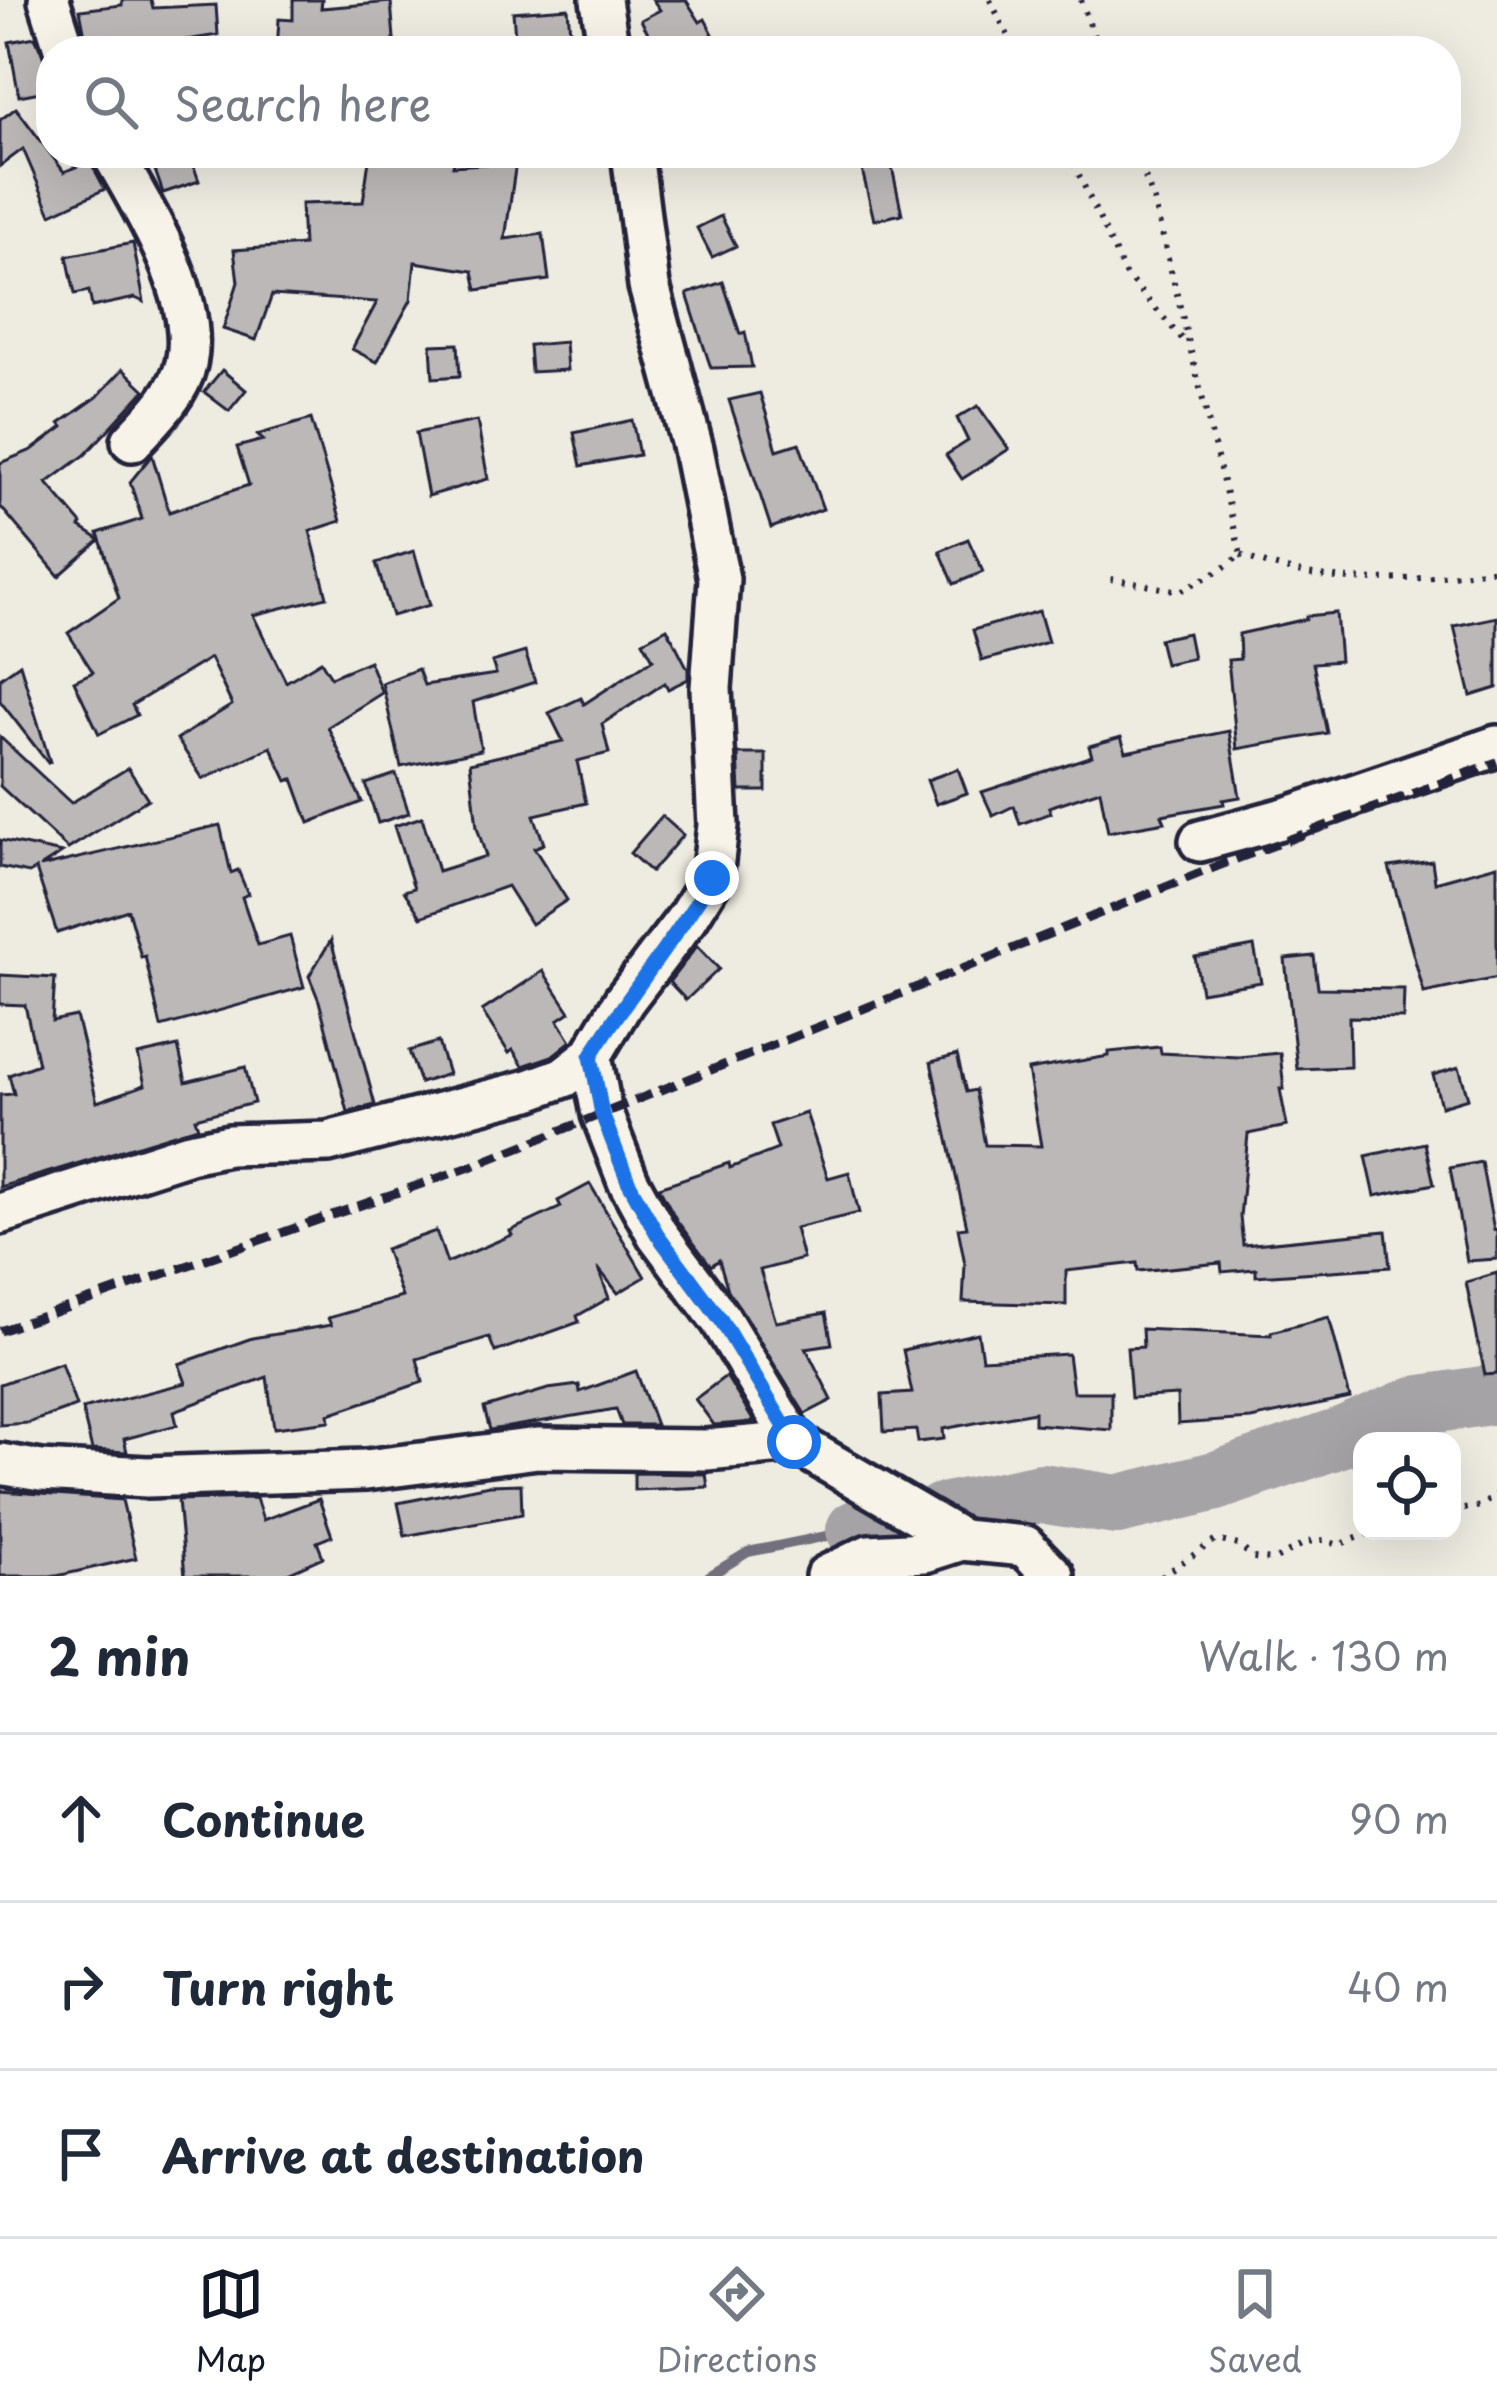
<!DOCTYPE html>
<html lang="en">
<head>
<meta charset="utf-8">
<style>
	body { margin:0; font-family:"Playpen Sans",sans-serif; background:#f2f2f3; color:#1f2937 }
	.controls { position:absolute; right:36px; bottom:36px; display:grid; overflow:hidden; border-radius:24px; box-shadow:0 12px 48px #0002 }
	.controls button { width:108px; height:108px; display:grid; place-items:center; padding:0; border:0; border-bottom:3px solid #e0e1e3; background:#fff; color:#1f2937; font:60px sans-serif }
	.stop { position:absolute; width:36px; height:36px; margin:-27px; border:9px solid #1a73e8; border-radius:50%; background:#fff }
	.stop.end { background:#1a73e8; border-color:#fff; box-shadow:0 3px 12px #0008 }
	.list { margin:0; padding:0; list-style:none }
	h2 { display:flex; justify-content:space-between; align-items:center; height:156px; margin:0; padding:0 48px; font-size:51px }
	h2 small { font-size:39px; font-weight:400; color:#747a83 }
	.list li { display:grid; grid-template-columns:78px 1fr auto; gap:36px; align-items:center; box-sizing:border-box; height:168px; padding:0 48px; border-top:3px solid #e0e1e3 }
	.list b { display:block; font-size:45px; white-space:nowrap }
	.list em { font-size:39px; font-style:normal; color:#747a83 }
	.icon { flex:none; width:66px; height:66px; fill:none; stroke:currentColor; stroke-width:2; stroke-linecap:round; stroke-linejoin:round }
	.map { position:relative; flex:none; width:1497px; height:1576px; overflow:hidden }
	.search { position:absolute; background:#fff; box-shadow:0 12px 48px #0002; left:36px; right:36px; top:36px; height:132px; display:flex; align-items:center; gap:30px; box-sizing:border-box; padding:0 42px; border-radius:48px; color:#747a83; font-size:45px }
	.sheet { height:660px; background:#fff }
	nav { display:flex; justify-content:space-around; align-items:center; box-sizing:border-box; height:168px; border-top:3px solid #e0e1e3; background:#fff; font-size:33px; color:#747a83 }
	nav a { display:grid; justify-items:center; gap:6px }
	nav .on { color:#111827 }
	.map>svg:first-child { display:block }
</style>
</head>
<body>
<div class="map">
<svg width="1497" height="1576" viewBox="0 0 1497 1576">
	<rect width="100%" height="100%" fill="#eeebe1"/>
	<filter id="ink" filterUnits="userSpaceOnUse"><feTurbulence type="fractalNoise" baseFrequency=".00833" numOctaves="2"/><feDisplacementMap in="SourceGraphic" scale="24" xChannelSelector="R" yChannelSelector="G"/><feConvolveMatrix kernelMatrix="1 2 1 2 8 2 1 2 1" color-interpolation-filters="sRGB"/></filter>
	<g filter="url(#ink)">
		<g fill="none" stroke-linecap="round" stroke-linejoin="round">
			<polyline stroke="#716f7b" stroke-width="10" points="709,1576 748,1552 856,1530"/>
			<g stroke="#a6a3a6" stroke-width="60">
				<polyline points="942,1513 1041,1493 1117,1505 1216,1481 1346,1436 1415,1406 1497,1394"/>
				<polyline points="856,1530 912,1519"/>
			</g>
		</g>
		<g fill="#bbb8b7" stroke="#22223b" stroke-width="3">
			<polygon points="122,0 151,0 153,8 216,5 218,35 117,51 88,51 80,10 122,5"/>
			<polygon points="293,0 322,0 321,8 391,2 395,51 277,51 279,19 293,20"/>
			<polygon points="653,0 686,0 700,22 705,19 722,51 658,51 641,20 660,10"/>
			<polygon points="568,8 571,46 516,49 513,12"/>
			<polygon points="35,37 49,69 51,90 19,96 9,42"/>
			<polygon points="16,108 64,172 90,161 105,189 51,214 23,149 0,166 0,120"/>
			<polygon points="149,153 189,153 199,181 163,193"/>
			<polygon points="370,153 456,153 453,166 516,162 505,239 543,234 549,280 477,290 473,271 415,262 411,300 377,362 352,349 377,302 272,295 256,340 223,329 238,282 234,250 303,245 301,204 363,202"/>
			<polygon points="858,153 889,153 902,214 874,220"/>
			<polygon points="721,216 736,246 712,257 697,228"/>
			<polygon points="133,243 144,302 135,298 92,307 89,291 75,294 67,256"/>
			<polygon points="723,282 740,334 745,332 752,367 711,368 701,338 687,294"/>
			<polygon points="565,342 567,370 531,372 529,345"/>
			<polygon points="458,344 460,376 433,378 431,345"/>
			<polygon points="123,369 145,390 85,455 47,483 82,524 80,527 100,540 59,576 0,506 0,463 32,450 63,427 60,423 97,397"/>
			<polygon points="222,370 246,390 229,411 204,392"/>
			<polygon points="760,393 777,450 799,443 823,509 771,528 729,400"/>
			<polygon points="978,406 1009,449 962,479 946,455 968,441 957,418"/>
			<polygon points="311,419 341,521 310,531 327,597 253,615 286,682 321,661 331,677 369,661 382,693 328,727 362,802 309,823 293,779 287,781 271,747 203,779 177,739 232,705 210,658 132,705 137,715 99,734 74,681 93,672 68,633 119,598 98,533 142,519 130,482 152,455 169,512 249,485 237,447 263,440 257,435"/>
			<polygon points="632,420 639,455 581,466 574,433"/>
			<polygon points="477,421 488,479 428,496 416,433"/>
			<polygon points="968,539 983,572 954,584 940,551"/>
			<polygon points="414,551 430,605 392,616 376,563"/>
			<polygon points="1039,611 1048,642 982,661 973,630"/>
			<polygon points="1336,613 1340,661 1313,663 1327,733 1237,749 1228,660 1240,659 1239,634 1306,619 1306,616"/>
			<polygon points="1497,617 1497,688 1471,696 1454,626"/>
			<polygon points="667,628 688,669 688,679 668,689 665,683 602,724 609,753 577,761 586,803 534,815 544,844 534,848 567,900 531,924 507,886 421,917 404,891 414,888 394,826 422,817 438,871 486,856 477,827 470,763 563,741 549,713 581,698 584,704 653,659 643,641"/>
			<polygon points="1188,633 1193,658 1165,664 1159,639"/>
			<polygon points="525,652 535,682 473,702 481,750 401,767 382,683 418,669 424,685 496,674 492,662"/>
			<polygon points="20,664 50,762 48,763 0,701 0,678"/>
			<polygon points="1229,731 1240,797 1223,800 1224,804 1162,815 1165,822 1108,832 1100,790 1049,807 1051,813 1020,824 1014,806 993,816 982,792 1092,756 1089,746 1121,737 1126,752"/>
			<polygon points="0,737 71,803 128,768 148,799 68,849 0,786"/>
			<polygon points="738,754 766,754 766,791 740,791"/>
			<polygon points="958,769 967,793 936,804 927,780"/>
			<polygon points="396,774 409,813 378,823 366,784"/>
			<polygon points="662,816 683,835 651,872 630,853"/>
			<polygon points="220,825 231,873 238,870 248,894 242,897 258,945 290,936 304,987 161,1027 145,956 141,957 128,910 57,933 36,869 29,873 0,867 0,840 62,853 40,867"/>
			<polygon points="1432,861 1435,882 1497,865 1497,978 1424,993 1389,867"/>
			<polygon points="331,940 375,1105 348,1112 319,1001 309,976"/>
			<polygon points="697,946 719,969 686,1000 669,982"/>
			<polygon points="1254,946 1261,982 1201,992 1195,957"/>
			<polygon points="1314,956 1318,988 1404,989 1403,1018 1349,1017 1350,1067 1297,1069 1285,959"/>
			<polygon points="543,971 570,1012 558,1020 571,1041 552,1056 523,1066 513,1050 509,1053 482,1011"/>
			<polygon points="0,975 55,978 52,1021 76,1016 97,1102 145,1085 138,1055 178,1046 186,1082 245,1067 254,1103 195,1118 198,1127 0,1187 0,1095 14,1094 9,1075 38,1064 25,1005 0,1004"/>
			<polygon points="438,1042 448,1074 420,1083 409,1051"/>
			<polygon points="1160,1047 1161,1053 1238,1057 1280,1053 1284,1089 1280,1089 1287,1126 1248,1134 1240,1217 1243,1245 1386,1231 1390,1267 1256,1276 1256,1269 1222,1272 1221,1263 1138,1271 1137,1263 1066,1271 1066,1305 963,1302 965,1264 958,1228 967,1227 931,1062 957,1055 966,1092 975,1090 985,1145 1041,1146 1028,1070 1109,1056 1109,1052"/>
			<polygon points="1459,1067 1468,1098 1441,1106 1433,1075"/>
			<polygon points="806,1113 828,1178 849,1172 859,1213 795,1228 803,1259 760,1270 776,1322 826,1313 832,1344 806,1348 832,1400 805,1414 728,1290 719,1260 711,1266 677,1221 659,1187 729,1163 730,1168 778,1149 770,1125"/>
			<polygon points="1425,1143 1434,1184 1375,1196 1366,1156"/>
			<polygon points="1481,1162 1494,1230 1497,1229 1497,1259 1467,1261 1450,1168"/>
			<polygon points="590,1184 645,1277 618,1293 598,1268 609,1298 577,1316 579,1322 495,1352 489,1337 417,1359 423,1382 329,1414 330,1421 274,1428 267,1377 174,1411 177,1425 124,1439 127,1452 92,1450 82,1409 186,1383 179,1364 252,1338 331,1325 328,1318 402,1297 385,1249 436,1231 447,1263 512,1235 510,1231 561,1207 558,1201"/>
			<polygon points="1497,1273 1497,1374 1485,1375 1466,1282"/>
			<polygon points="1329,1317 1350,1398 1251,1419 1178,1424 1177,1395 1131,1398 1127,1348 1143,1347 1142,1329 1271,1335 1271,1332"/>
			<polygon points="978,1333 982,1359 1068,1354 1073,1392 1111,1392 1111,1430 1034,1424 1034,1412 943,1429 944,1439 918,1442 916,1430 884,1432 882,1395 912,1393 903,1350"/>
			<polygon points="61,1363 76,1406 28,1423 0,1425 0,1384"/>
			<polygon points="636,1371 656,1425 622,1425 616,1409 490,1430 484,1408 548,1389 579,1385 580,1392"/>
			<polygon points="726,1376 754,1422 714,1425 695,1399"/>
			<polygon points="634,1473 706,1474 708,1487 634,1490"/>
			<polygon points="521,1484 522,1514 405,1536 398,1503 489,1485"/>
			<polygon points="0,1491 122,1500 136,1558 57,1576 0,1576"/>
			<polygon points="256,1498 263,1520 319,1499 332,1536 317,1542 323,1557 281,1576 185,1576 178,1500"/>
		</g>
		<g fill="none" stroke-linecap="round" stroke-linejoin="round">
			<g stroke="#22223b" stroke-width="48">
				<g id="minor">
					<polyline points="49,0 65,51"/>
					<polyline points="601,0 609,51"/>
					<path d="M112,153C143,208 201,299 186,364C179,394 152,420 132,441"/>
					<polyline points="1200,841 1292,816 1497,746"/>
					<polyline points="591,1056 602,1114 628,1181 657,1234 721,1320 794,1442"/>
					<polyline points="0,1214 189,1153 229,1145 328,1142 529,1090 564,1077 591,1056 624,1001 688,917 712,878 718,825 711,688 719,579 693,449 649,286 632,153"/>
					<polyline points="0,1464 41,1471 147,1477 366,1470 538,1448 706,1450 794,1442 962,1540"/>
					<polyline points="826,1576 869,1555 925,1552 962,1540 1025,1546 1054,1576"/>
				</g>
			</g>
			<g stroke="#22223b" stroke-width="6" stroke-dasharray="3 9" stroke-linecap="butt">
				<polyline points="990,0 1016,51"/>
				<polyline points="1081,0 1099,51"/>
				<polyline points="1069,153 1125,274 1185,342"/>
				<path d="M1241,555C1325,589 1408,582 1497,569"/>
				<polyline points="1111,579 1180,591 1221,570 1241,555 1154,201 1136,153"/>
				<polyline points="1452,1511 1481,1506 1497,1494"/>
				<polyline points="1162,1576 1216,1540 1239,1545 1253,1558 1274,1560 1307,1542 1324,1540 1338,1545 1376,1531"/>
			</g>
			<use href="#minor" stroke="#f7f3e8" stroke-width="39"/>
			<polyline stroke="#22223b" stroke-width="9" stroke-dasharray="18 9" stroke-linecap="butt" points="0,1331 470,1167 1218,866 1497,762"/>
		</g>
	</g>
	<g fill="none" stroke-linecap="round" stroke-linejoin="round" filter="url(#ink)">
		<path stroke="#1a73e8" stroke-width="15" d="M712,878C675,940 628,994 591,1056L602,1114L628,1181L657,1234L721,1320L794,1442"/>
	</g>
</svg>
<div class="controls">
<button><svg class="icon" aria-label="locate" viewBox="0 0 24 24"><circle cx="12" cy="12" r="6"/><path d="M12 2v4M12 18v4M2 12h4M18 12h4"/></svg></button>
</div>
<div class="stop" style="left:794px;top:1442px"></div>
<div class="stop end" style="left:712px;top:878px"></div>
<div class="search"><svg class="icon" aria-label="search" viewBox="0 0 24 24"><circle cx="10" cy="10" r="6"/><path d="M15 15l6 6"/></svg>Search here</div>
</div>
<section class="sheet">
<h2>2 min<small>Walk · 130 m</small></h2>
<ul class="list">
<li><svg class="icon" aria-label="ahead" viewBox="0 0 24 24"><path d="M12 20V5M6 11l6-6 6 6"/></svg><div><b>Continue</b></div><em>90 m</em></li>
<li><svg class="icon" aria-label="right" viewBox="0 0 24 24"><path d="M7 20v-9h11M14 6l5 5-5 5"/></svg><div><b>Turn right</b></div><em>40 m</em></li>
<li><svg class="icon" aria-label="arrive" viewBox="0 0 24 24"><path d="M6 21V4h12l-3 4 3 4H6"/></svg><div><b>Arrive at destination</b></div></li>
</ul>
</section>
<nav>
<a class="on"><svg class="icon" aria-label="map" viewBox="0 0 24 24"><path d="M3 6l6-2 6 2 6-2v14l-6 2-6-2-6 2zM9 4v14M15 6v14"/></svg>Map</a>
<a><svg class="icon" aria-label="directions" viewBox="0 0 24 24"><path d="M12 3l9 9-9 9-9-9zM9 14v-3h6M13 9l2 2-2 2"/></svg>Directions</a>
<a><svg class="icon" aria-label="saved" viewBox="0 0 24 24"><path d="M7 4h10v16l-5-4-5 4z"/></svg>Saved</a>
</nav>
</body>
</html>
